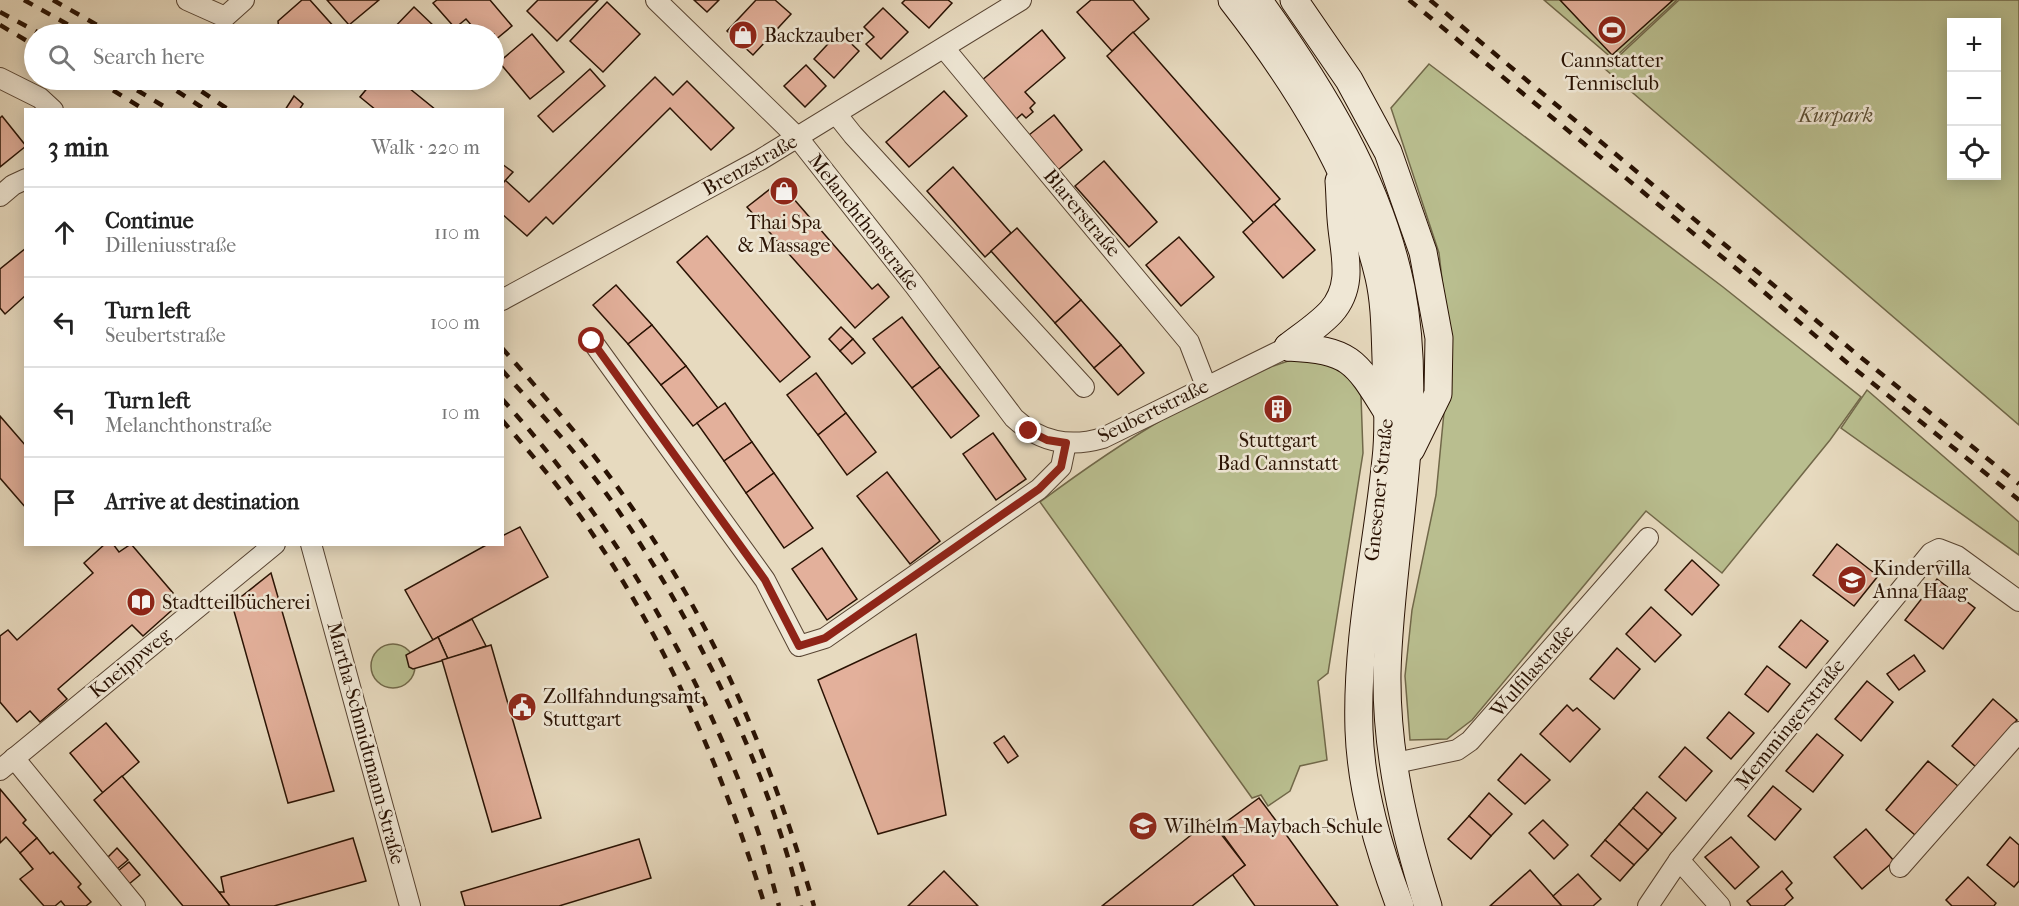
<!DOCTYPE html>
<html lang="en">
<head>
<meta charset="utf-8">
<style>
	body { margin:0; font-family:"IM FELL French Canon",serif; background:#f2f2f2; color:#222 }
	.controls { position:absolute; right:18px; top:18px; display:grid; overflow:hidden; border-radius:0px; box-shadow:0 3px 15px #0003 }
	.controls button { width:54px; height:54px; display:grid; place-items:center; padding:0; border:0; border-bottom:2px solid #e0e0e0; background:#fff; color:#222; font:30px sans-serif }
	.stop { position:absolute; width:18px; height:18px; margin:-14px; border:4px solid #8f2418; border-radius:50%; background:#fff }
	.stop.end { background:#8f2418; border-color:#fff; box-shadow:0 2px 6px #0008 }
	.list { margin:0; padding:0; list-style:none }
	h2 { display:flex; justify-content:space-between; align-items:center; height:78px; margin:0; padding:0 24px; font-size:26px }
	h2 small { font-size:20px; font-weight:400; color:#767676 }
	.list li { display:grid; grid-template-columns:39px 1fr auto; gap:18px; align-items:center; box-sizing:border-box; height:90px; padding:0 24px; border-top:2px solid #e0e0e0 }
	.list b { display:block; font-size:22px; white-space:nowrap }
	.list p { margin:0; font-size:20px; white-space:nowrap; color:#767676 }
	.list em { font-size:20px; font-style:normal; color:#767676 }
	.icon { flex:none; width:33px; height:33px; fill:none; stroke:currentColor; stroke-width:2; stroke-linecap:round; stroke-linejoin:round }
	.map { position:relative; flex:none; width:2019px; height:906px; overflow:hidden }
	.search { position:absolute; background:#fff; box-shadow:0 3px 15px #0003; left:24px; top:24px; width:480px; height:66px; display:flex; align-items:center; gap:15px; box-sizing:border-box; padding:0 21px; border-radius:33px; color:#767676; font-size:22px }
	.panel { position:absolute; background:#fff; box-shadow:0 3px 15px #0003; left:24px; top:108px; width:480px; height:438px; border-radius:0px }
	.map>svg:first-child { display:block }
</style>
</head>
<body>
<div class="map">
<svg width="2019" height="906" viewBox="0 0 2019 906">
	<rect width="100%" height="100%" fill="#e7dabf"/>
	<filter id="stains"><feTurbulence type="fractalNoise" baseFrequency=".00333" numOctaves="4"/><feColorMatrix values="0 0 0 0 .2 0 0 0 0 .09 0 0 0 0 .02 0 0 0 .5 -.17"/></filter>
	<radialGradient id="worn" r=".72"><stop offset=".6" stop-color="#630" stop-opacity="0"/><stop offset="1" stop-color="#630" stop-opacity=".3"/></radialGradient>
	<g fill="#b9be8f" stroke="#716849" stroke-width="1.5" fill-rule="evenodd">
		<polygon points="1544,0 1677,0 1613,59"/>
		<path d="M1679,0H2019V425L1605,69ZM1952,22H1996V176H1952Z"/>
		<polygon points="1429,64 1723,287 1861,397 1830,440 1722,573 1646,511 1472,720 1447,739 1410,740 1405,676 1412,610 1436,495 1450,350 1439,253 1391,108"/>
		<path d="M1308,355L1350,372L1361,396L1363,453L1328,673L1318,681L1327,760L1300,766L1290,791L1268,806L1261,795L1252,798L1040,502C1118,444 1213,381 1308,355Z"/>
		<polygon points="1867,390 2019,522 2019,555 1841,428"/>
		<circle cx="393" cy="666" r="22"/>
	</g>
	<g fill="#e3b09b" stroke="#291203" stroke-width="1.5">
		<polygon points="302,0 310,0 335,28 327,34 279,34 278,21"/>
		<polygon points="327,0 379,0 349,25"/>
		<polygon points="437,0 490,0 512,26 494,41 494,34 479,34 466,19 455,28 433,3"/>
		<polygon points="538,0 598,0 557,41 527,11"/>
		<polygon points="694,0 719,0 707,12"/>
		<polygon points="756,0 775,0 791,14 753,55 727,31"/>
		<polygon points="905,0 948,0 952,3 929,28 902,3"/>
		<polygon points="1091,0 1133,0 1149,19 1112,51 1077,12"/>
		<polygon points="1560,0 1673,0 1612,55"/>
		<polygon points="607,2 640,34 603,72 570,41"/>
		<polygon points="414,7 436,28 442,34 388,34"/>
		<polygon points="883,8 908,32 881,59 866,44 874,37 864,27"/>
		<polygon points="1042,30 1065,58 1025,92 1035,103 1030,108 1033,112 1026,118 1022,114 1014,121 981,81"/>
		<polygon points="839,32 859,51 834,78 814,59"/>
		<polygon points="1133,32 1280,199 1254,223 1107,56"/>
		<polygon points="532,34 564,72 530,99 499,62"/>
		<polygon points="806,65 826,86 805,107 784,86"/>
		<polygon points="590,69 605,86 553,132 538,116"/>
		<polygon points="655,77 673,95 687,81 734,128 711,150 670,108 553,224 546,217 527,236 502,214 502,184 505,180 529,202"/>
		<polygon points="374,80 399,80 436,110 376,110 360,97"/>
		<polygon points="944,91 967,116 909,167 886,142"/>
		<polygon points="294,96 303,104 299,110 285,110"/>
		<polygon points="1054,115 1082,150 1058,170 1029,135"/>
		<polygon points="2,116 26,146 0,167 0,118"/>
		<polygon points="1104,161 1157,222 1129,247 1075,186"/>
		<polygon points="502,164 513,172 502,184"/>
		<polygon points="953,167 1011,233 985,257 927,191"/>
		<polygon points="779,182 872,289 878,284 889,297 855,328 747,207"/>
		<polygon points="1274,204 1315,250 1283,278 1243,232"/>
		<polygon points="1017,228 1081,300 1055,323 991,251"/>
		<polygon points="707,236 810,357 780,382 677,262"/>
		<polygon points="1179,237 1214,277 1181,306 1146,265"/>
		<polygon points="26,248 26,295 5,314 0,308 0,269"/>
		<polygon points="616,285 652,325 628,344 593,305"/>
		<polygon points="1081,300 1121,345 1094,368 1055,323"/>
		<polygon points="902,317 940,367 912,388 873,339"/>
		<polygon points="652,325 686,366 661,385 628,344"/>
		<polygon points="841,327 853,339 840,351 829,339"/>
		<polygon points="853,339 865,353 852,364 840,351"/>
		<polygon points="1121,345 1144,373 1118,395 1094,368"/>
		<polygon points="686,366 718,408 693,426 661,385"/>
		<polygon points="940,367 979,416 951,438 912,388"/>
		<polygon points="816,373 846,413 818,435 787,395"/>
		<polygon points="1281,400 1286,415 1275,418 1271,403"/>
		<polygon points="725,403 752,442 724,461 697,423"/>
		<polygon points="846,413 876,452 847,475 818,435"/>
		<polygon points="0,416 26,446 26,508 0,478"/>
		<polygon points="993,433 1026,479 996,500 963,454"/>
		<polygon points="752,442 774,473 746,493 724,461"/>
		<polygon points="887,472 940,541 910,564 857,496"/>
		<polygon points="774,473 813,528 784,548 746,493"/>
		<polygon points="520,527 548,577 433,640 405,590 488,544 502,544 502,536"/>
		<polygon points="105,544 113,544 119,552 131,544 173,593 163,602 171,611 143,636 132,625 58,689 67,699 40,722 30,711 17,722 0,702 0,636 8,630 17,640 93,573 84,563"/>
		<polygon points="1837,544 1878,576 1854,606 1813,575"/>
		<polygon points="822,548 857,599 827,620 792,569"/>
		<polygon points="1692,560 1719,585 1692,615 1665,590"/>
		<polygon points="271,573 334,791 288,803 232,604"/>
		<polygon points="1937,579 1975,608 1943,649 1905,620"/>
		<polygon points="1651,607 1681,635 1655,662 1626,634"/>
		<polygon points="472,619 486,646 448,659 438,637"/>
		<polygon points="1801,620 1828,641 1806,668 1779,647"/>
		<polygon points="916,634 946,815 878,834 818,680"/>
		<polygon points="438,637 448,659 413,669 409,667 406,655"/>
		<polygon points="491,645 541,818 492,832 442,660"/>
		<polygon points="1617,648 1640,669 1614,699 1590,679"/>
		<polygon points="1914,655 1925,671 1899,690 1887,674"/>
		<polygon points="1767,666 1790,684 1768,712 1745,694"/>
		<polygon points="1867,681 1893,702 1861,741 1835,719"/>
		<polygon points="1993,699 2017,720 1976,767 1952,746"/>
		<polygon points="1567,705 1573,711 1577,708 1600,729 1570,762 1540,734"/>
		<polygon points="1729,712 1754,733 1731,759 1707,738"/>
		<polygon points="106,723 139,762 103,793 70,753"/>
		<polygon points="1817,734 1843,755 1813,792 1786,771"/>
		<polygon points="1004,736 1018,756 1008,763 994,743"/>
		<polygon points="1685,747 1712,771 1686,801 1659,777"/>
		<polygon points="1521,754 1550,780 1525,804 1498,780"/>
		<polygon points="1928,761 1958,786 1915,835 1886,810"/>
		<polygon points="122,776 219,892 230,906 183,906 157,875 94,800"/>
		<polygon points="1773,786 1801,809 1775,840 1748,816"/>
		<polygon points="0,789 26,820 23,823 37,838 20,853 6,837 0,843"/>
		<polygon points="1647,792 1676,818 1662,834 1633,808"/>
		<polygon points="1489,793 1512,814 1491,836 1469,816"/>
		<polygon points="1259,798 1274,818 1338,906 1255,906 1232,874 1245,865 1218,828"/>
		<polygon points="1633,808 1662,834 1648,850 1619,824"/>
		<polygon points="1469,816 1491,836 1471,859 1448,839"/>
		<polygon points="1210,820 1245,865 1192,906 1102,906"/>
		<polygon points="1543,820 1568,845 1554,859 1529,833"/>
		<polygon points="1619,824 1648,850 1634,865 1605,840"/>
		<polygon points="1866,829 1894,861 1862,889 1834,857"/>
		<polygon points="1731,837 1759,867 1735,889 1705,857"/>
		<polygon points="2010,837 2019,845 2019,881 2014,887 1987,865"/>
		<polygon points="37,838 50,854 53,852 81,884 78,887 91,902 86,906 65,906 61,901 55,906 44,906 20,879 33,869 20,853"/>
		<polygon points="353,838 366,881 274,906 230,906 219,892 224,892 221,877"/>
		<polygon points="639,839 651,878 559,906 465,906 461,892"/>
		<polygon points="1605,840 1634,865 1620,881 1591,856"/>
		<polygon points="117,848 128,860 117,869 107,858"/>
		<polygon points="129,862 140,875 129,884 118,871"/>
		<polygon points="1530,870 1562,906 1490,906"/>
		<polygon points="944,871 978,906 908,906"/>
		<polygon points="1782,871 1792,883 1786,889 1793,898 1784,906 1751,906 1747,901"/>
		<polygon points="1578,874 1601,899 1593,906 1562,906 1553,896"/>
		<polygon points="1968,877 1996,903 1994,906 1952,906 1946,900"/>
	</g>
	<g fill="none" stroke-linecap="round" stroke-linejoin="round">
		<g stroke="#584432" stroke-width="22">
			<g id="street">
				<polyline points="187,0 225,17 244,0"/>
				<path d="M656,0L798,138L914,285L1014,418C1040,442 1069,448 1103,438L1288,347"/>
				<polyline points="944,48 1189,342 1206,386"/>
				<polyline points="0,78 40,98 53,110"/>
				<polyline points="837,115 853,135 1084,387"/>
				<polyline points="0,196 13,185 26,179"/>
				<polyline points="502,300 760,160 1021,0"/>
				<polyline points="592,341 765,580 799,646 825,638 1039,489 1061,467 1066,443"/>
				<polyline points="311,544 410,906"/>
				<polyline points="14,758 135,906"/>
				<polyline points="1391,764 1457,750 1470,741 1648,538"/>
				<polyline points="0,770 275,544"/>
				<polyline points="1679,860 1720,906"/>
				<polyline points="1900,867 2019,732"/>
				<polyline points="1648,906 1679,860 1931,553 1939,549 1957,556 2019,601"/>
			</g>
		</g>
		<g stroke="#291203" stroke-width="29">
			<g id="secondary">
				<path d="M1232,0C1296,82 1355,175 1379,277C1385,303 1385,331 1386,358C1387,392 1390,425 1386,459C1377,549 1356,638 1359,730C1361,790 1379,850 1400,906"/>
				<path d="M1258,0C1321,88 1379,181 1401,288C1426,416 1390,545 1387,673C1386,753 1404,830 1428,906"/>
				<polyline points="1294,0 1349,80 1388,152 1423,252 1439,338 1438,394 1411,449"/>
				<path d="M1288,347C1302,336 1319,325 1331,312C1356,284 1343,251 1341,218C1340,206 1340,193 1339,181"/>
				<path d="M1288,347C1351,350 1356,361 1388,413"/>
			</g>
		</g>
		<use href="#street" stroke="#efe7d5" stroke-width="20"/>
		<use href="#secondary" stroke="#efe7d5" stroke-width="27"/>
		<g stroke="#291203" stroke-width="4.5" stroke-dasharray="10 10" stroke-linecap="butt">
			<polyline points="24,0 85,34"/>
			<polyline points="53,0 113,34"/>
			<polyline points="1409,0 1738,270 1851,366 2019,500"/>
			<polyline points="1430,0 1859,356 2019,484"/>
			<polyline points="0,12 41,34"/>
			<polyline points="0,25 34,45"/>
			<polyline points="96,80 145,110"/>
			<polyline points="120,80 170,110"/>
			<polyline points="160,80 206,110"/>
			<polyline points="185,80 229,110"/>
			<path d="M502,348C543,395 585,441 621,492C711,617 772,759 814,906"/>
			<path d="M502,370C540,413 580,456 613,503C693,618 769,769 801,906"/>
			<path d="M502,399C613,521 699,668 755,823C765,850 771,878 779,906"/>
			<path d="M502,420C531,454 560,487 585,523C667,641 723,771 765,906"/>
		</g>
	</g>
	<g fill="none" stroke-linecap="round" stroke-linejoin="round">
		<polyline stroke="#8f2418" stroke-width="8" points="592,341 765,580 799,646 825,638 1039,489 1061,467 1066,443 1047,440 1029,431"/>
	</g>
	<defs>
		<g id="stadium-disc" transform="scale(1.5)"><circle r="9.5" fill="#8f2418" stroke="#efe7d5"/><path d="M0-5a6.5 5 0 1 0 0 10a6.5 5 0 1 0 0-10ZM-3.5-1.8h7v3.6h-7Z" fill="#fff"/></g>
		<g id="shop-disc" transform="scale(1.5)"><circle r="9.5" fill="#8f2418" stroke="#efe7d5"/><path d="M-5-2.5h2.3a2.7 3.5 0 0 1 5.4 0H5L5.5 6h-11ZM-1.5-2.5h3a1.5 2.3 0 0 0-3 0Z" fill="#fff"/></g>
		<g id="building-disc" transform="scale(1.5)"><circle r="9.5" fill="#8f2418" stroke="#efe7d5"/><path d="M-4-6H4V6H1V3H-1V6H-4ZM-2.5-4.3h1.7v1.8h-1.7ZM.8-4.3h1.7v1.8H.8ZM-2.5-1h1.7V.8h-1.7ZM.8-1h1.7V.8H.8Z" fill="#fff"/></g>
		<g id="school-disc" transform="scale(1.5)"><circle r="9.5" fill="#8f2418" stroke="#efe7d5"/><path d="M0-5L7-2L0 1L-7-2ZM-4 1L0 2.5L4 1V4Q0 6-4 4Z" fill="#fff"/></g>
		<g id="library-disc" transform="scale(1.5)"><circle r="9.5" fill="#8f2418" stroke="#efe7d5"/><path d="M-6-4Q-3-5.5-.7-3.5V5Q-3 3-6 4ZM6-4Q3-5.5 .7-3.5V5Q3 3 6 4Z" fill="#fff"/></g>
		<g id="civic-disc" transform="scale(1.5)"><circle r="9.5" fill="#8f2418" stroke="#efe7d5"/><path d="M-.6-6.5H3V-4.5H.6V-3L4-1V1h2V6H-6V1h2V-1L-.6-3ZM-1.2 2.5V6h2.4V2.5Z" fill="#fff"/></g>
	</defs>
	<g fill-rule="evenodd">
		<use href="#stadium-disc" x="1612" y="30"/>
		<use href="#shop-disc" x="743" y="35"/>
		<use href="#shop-disc" x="784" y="191"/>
		<use href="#building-disc" x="1278" y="409"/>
		<use href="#school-disc" x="1852" y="580"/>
		<use href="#library-disc" x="141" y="602"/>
		<use href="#civic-disc" x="522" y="707"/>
		<use href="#school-disc" x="1143" y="826"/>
	</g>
	<g text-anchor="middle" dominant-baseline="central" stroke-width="5" stroke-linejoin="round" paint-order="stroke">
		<g font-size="20" fill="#291203" stroke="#efe7d5" text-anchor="start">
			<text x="764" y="35">Backzauber</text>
			<text x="1612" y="60" text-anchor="middle">Cannstatter<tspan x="1612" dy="23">Tennisclub</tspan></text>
			<text x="784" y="222" text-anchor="middle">Thai Spa<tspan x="784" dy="23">&amp; Massage</tspan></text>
			<text x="1278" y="440" text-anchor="middle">Stuttgart<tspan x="1278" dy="23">Bad Cannstatt</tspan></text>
			<text x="1873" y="568">Kindervilla<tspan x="1873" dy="23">Anna Haag</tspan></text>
			<text x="162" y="602">Stadtteilbücherei</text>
			<text x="543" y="696">Zollfahndungsamt<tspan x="543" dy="23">Stuttgart</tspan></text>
			<text x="1164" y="826">Wilhelm-Maybach-Schule</text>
		</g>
		<g font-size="20" font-style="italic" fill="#5b4e34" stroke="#efe7d5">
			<text x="1836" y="115">Kurpark</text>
		</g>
		<g font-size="20" fill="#291203" stroke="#efe7d5">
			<text transform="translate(750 165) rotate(-29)">Brenzstraße</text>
			<text transform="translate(1082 213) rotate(50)">Blarerstraße</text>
			<text transform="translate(864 222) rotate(52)">Melanchthonstraße</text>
			<text transform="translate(1153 411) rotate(-26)">Seubertstraße</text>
			<text transform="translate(1379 490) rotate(-84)">Gnesener Straße</text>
			<text transform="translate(130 663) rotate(-39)">Kneippweg</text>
			<text transform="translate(1532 671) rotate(-49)">Wulfilastraße</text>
			<text transform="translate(1790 724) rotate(-51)">Memmingerstraße</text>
			<text transform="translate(366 743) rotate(75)">Martha-Schmidtmann-Straße</text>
		</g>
	</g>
	<rect width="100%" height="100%" filter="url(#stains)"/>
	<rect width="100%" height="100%" fill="url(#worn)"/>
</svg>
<div class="controls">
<button>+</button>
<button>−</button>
<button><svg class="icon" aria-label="locate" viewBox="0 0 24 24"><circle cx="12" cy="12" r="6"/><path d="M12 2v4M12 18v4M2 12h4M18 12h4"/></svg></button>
</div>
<div class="stop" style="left:592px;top:341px"></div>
<div class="stop end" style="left:1029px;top:431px"></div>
<div class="search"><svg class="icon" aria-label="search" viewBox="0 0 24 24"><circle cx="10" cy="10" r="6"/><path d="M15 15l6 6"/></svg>Search here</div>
<section class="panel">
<h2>3 min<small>Walk · 220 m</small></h2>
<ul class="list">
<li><svg class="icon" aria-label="ahead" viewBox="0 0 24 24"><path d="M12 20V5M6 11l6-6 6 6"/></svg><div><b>Continue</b><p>Dilleniusstraße</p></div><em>110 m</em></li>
<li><svg class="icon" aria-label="left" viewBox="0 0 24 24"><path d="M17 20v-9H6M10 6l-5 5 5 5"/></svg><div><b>Turn left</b><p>Seubertstraße</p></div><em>100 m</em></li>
<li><svg class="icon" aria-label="left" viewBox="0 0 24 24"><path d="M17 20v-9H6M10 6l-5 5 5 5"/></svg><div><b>Turn left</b><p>Melanchthonstraße</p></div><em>10 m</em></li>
<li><svg class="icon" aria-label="arrive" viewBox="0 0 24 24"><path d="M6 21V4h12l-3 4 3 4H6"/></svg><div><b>Arrive at destination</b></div></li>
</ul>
</section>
</div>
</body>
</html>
